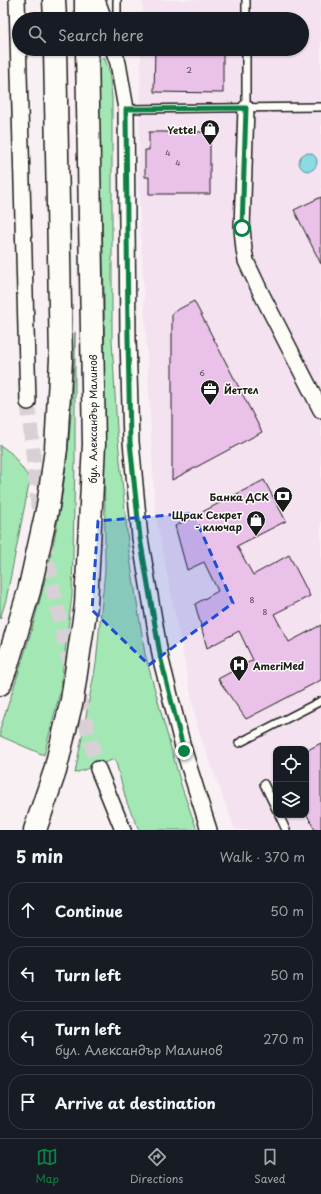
<!DOCTYPE html>
<html lang="en">
<head>
<meta charset="utf-8">
<style>
	body { margin:0; font-family:"Playpen Sans",sans-serif; background:#242831; color:#f1f3f6 }
	.controls { position:absolute; right:12px; bottom:12px; display:grid; overflow:hidden; border-radius:8px; box-shadow:0 1px 3px #0004 }
	.controls button { width:36px; height:36px; display:grid; place-items:center; padding:0; border:0; border-bottom:1px solid #363941; background:#171b24; color:#f1f3f6; font:20px sans-serif }
	.stop { position:absolute; width:12px; height:12px; margin:-9px; border:3px solid #0b8043; border-radius:50%; background:#fff }
	.stop.end { background:#0b8043; border-color:#fff; box-shadow:0 1px 4px #0008 }
	.list { margin:0; padding:0; list-style:none }
	h2 { display:flex; justify-content:space-between; align-items:center; height:52px; margin:0; padding:0 16px; font-size:17px }
	h2 small { font-size:13px; font-weight:400; color:#9ea1a6 }
	.list li { display:grid; grid-template-columns:26px 1fr auto; gap:12px; align-items:center; box-sizing:border-box; height:56px; margin:0 8px 8px; padding:0 8px; border:1px solid #363941; border-radius:16px }
	.list b { display:block; font-size:15px; white-space:nowrap }
	.list p { margin:0; font-size:13px; white-space:nowrap; color:#9ea1a6 }
	.list em { font-size:13px; font-style:normal; color:#9ea1a6 }
	.icon { flex:none; width:22px; height:22px; fill:none; stroke:currentColor; stroke-width:2; stroke-linecap:round; stroke-linejoin:round }
	.map { position:relative; flex:none; width:321px; height:830px; overflow:hidden }
	.search { position:absolute; background:#171b24; box-shadow:0 1px 3px #0004; left:12px; right:12px; top:12px; height:44px; display:flex; align-items:center; gap:10px; box-sizing:border-box; padding:0 14px; border-radius:22px; color:#9ea1a6; font-size:15px }
	.sheet { height:308px; background:#171b24 }
	nav { display:flex; justify-content:space-around; align-items:center; box-sizing:border-box; height:56px; border-top:1px solid #363941; background:#171b24; font-size:11px; color:#9ea1a6 }
	nav a { display:grid; justify-items:center; gap:2px }
	nav .on { color:#0b8043 }
	.map>svg:first-child { display:block }
</style>
</head>
<body>
<div class="map">
<svg width="321" height="830" viewBox="0 0 321 830">
	<rect width="100%" height="100%" fill="#f9f0f4"/>
	<filter id="ink" filterUnits="userSpaceOnUse"><feTurbulence type="fractalNoise" baseFrequency=".025" numOctaves="2"/><feDisplacementMap in="SourceGraphic" scale="8" xChannelSelector="R" yChannelSelector="G"/><feConvolveMatrix kernelMatrix="1 2 1 2 8 2 1 2 1" color-interpolation-filters="sRGB"/></filter>
	<g filter="url(#ink)">
		<path fill="#f4e2f1" fill-rule="evenodd" d="M143,0H321V830H235L197,726L155,511L138,179L141,49H302V19H142ZM276,749H306V815H276Z"/>
		<g fill="#a3e8b4" stroke="#608268">
			<polygon points="104,57 109,70 112,97 112,340 117,430 129,552 145,654 182,788 197,830 139,830 127,803 115,759 75,773 96,664 105,570 104,291 99,116 99,59"/>
			<path d="M75,332V462L72,596L60,692L44,755L0,736V729C29,643 56,556 66,465C72,421 73,376 75,332Z"/>
			<polygon points="0,445 11,453 30,479 6,600 0,619"/>
		</g>
		<circle fill="#8adbe2" stroke="#5e8f93" cx="308" cy="162" r="9"/>
		<g fill="#eac1e9" stroke="#1c1c1c">
			<polygon points="155,49 223,49 223,93 154,92"/>
			<polygon points="149,132 210,132 210,194 149,194 149,177 145,177 145,150 149,150"/>
			<polygon points="321,197 321,264 294,210"/>
			<polygon points="194,301 262,432 172,480 172,313"/>
			<polygon points="264,480 286,521 237,546 253,575 289,555 310,596 274,614 289,642 321,625 321,680 246,719 218,679 253,660 239,631 207,648 195,604 218,591 204,562 187,570 175,526"/>
			<polygon points="321,743 321,830 315,830 306,813 306,751"/>
		</g>
		<g fill="none" stroke-linecap="round" stroke-linejoin="round">
			<polyline stroke="#d8d0d4" stroke-width="15" stroke-dasharray="15 8" stroke-linecap="butt" points="28,402 38,506 51,579 66,648 98,769"/>
			<g stroke="#1c1c1c" stroke-width="10">
				<g id="service">
					<polyline points="117,0 117,19"/>
					<polyline points="246,0 246,19"/>
					<polyline points="246,108 246,49"/>
					<polyline points="126,109 321,107"/>
					<polyline points="239,743 321,701"/>
					<polyline points="264,784 276,809"/>
					<polyline points="279,815 286,830"/>
				</g>
			</g>
			<g stroke="#1c1c1c" stroke-width="18">
				<g id="minor">
					<polyline points="17,0 28,402"/>
					<polyline points="97,0 104,19"/>
					<polyline points="113,49 118,63 126,109 128,338 131,442 140,538 161,660 184,751 209,830"/>
					<polyline points="246,108 242,228 244,250 246,261 262,295 321,410"/>
					<polyline points="98,769 123,830"/>
				</g>
			</g>
			<g stroke="#1c1c1c" stroke-width="25">
				<g id="primary">
					<polyline points="54,0 55,19"/>
					<polyline points="86,0 86,19"/>
					<polyline points="0,684 7,665 29,591 48,506 56,449 61,359 55,49"/>
					<polyline points="35,830 55,771 72,700 86,605 94,444 87,49"/>
				</g>
			</g>
			<use href="#service" stroke="#fdfcf7" stroke-width="7"/>
			<use href="#minor" stroke="#fdfcf7" stroke-width="15"/>
			<use href="#primary" stroke="#fdfcf7" stroke-width="22"/>
		</g>
	</g>
	<g fill="none" stroke-linecap="round" stroke-linejoin="round" filter="url(#ink)">
		<polyline stroke="#0b8043" stroke-width="5" points="184,751 161,660 140,538 135,491 130,442 128,338 126,109 246,108 242,228"/>
	</g>
	<path fill="#1d4ed8" fill-opacity="0.2" stroke="#1d4ed8" stroke-width="3" stroke-dasharray="8 5" stroke-linejoin="round" d="M193,513L233,603L149,665L92,610L98,521Z"/>
	<defs>
		<g id="shop-pin" transform="scale(1)"><path d="M0 17L-7.5 6A9.5 9.5 0 1 1 7.5 6Z" fill="#1c1c1c" stroke="#fdfcf7"/><path d="M-5-2.5h2.3a2.7 3.5 0 0 1 5.4 0H5L5.5 6h-11ZM-1.5-2.5h3a1.5 2.3 0 0 0-3 0Z" fill="#fff"/></g>
		<g id="office-pin" transform="scale(1)"><path d="M0 17L-7.5 6A9.5 9.5 0 1 1 7.5 6Z" fill="#1c1c1c" stroke="#fdfcf7"/><path d="M-6-3h4V-5.5h4V-3h4V5H-6ZM-1-4.5V-3h2v-1.5ZM-6 0V1H6V0Z" fill="#fff"/></g>
		<g id="bank-pin" transform="scale(1)"><path d="M0 17L-7.5 6A9.5 9.5 0 1 1 7.5 6Z" fill="#1c1c1c" stroke="#fdfcf7"/><path d="M-6-4H6V4H-6ZM0-2.3a2.3 2.3 0 1 0 0 4.6a2.3 2.3 0 1 0 0-4.6Z" fill="#fff"/></g>
		<g id="hospital-pin" transform="scale(1)"><path d="M0 17L-7.5 6A9.5 9.5 0 1 1 7.5 6Z" fill="#1c1c1c" stroke="#fdfcf7"/><path d="M-5-5h3v3.5h4V-5h3V5h-3V1.5h-4V5h-3Z" fill="#fff"/></g>
	</defs>
	<g fill-rule="evenodd">
		<use href="#shop-pin" x="210" y="129"/>
		<use href="#office-pin" x="210" y="389"/>
		<use href="#bank-pin" x="283" y="496"/>
		<use href="#shop-pin" x="256" y="520"/>
		<use href="#hospital-pin" x="239" y="665"/>
	</g>
	<g text-anchor="middle" dominant-baseline="central" stroke-width="3" stroke-linejoin="round" paint-order="stroke">
		<g font-size="8" fill="#50454f">
			<text x="189" y="70">2</text>
			<text x="168" y="153">4</text>
			<text x="178" y="163">4</text>
			<text x="202" y="373">6</text>
			<text x="252" y="600">8</text>
			<text x="265" y="612">8</text>
		</g>
		<g font-size="10" font-weight="bold" fill="#1c1c1c" stroke="#fdfcf7" text-anchor="end">
			<text x="196" y="129">Yettel</text>
			<text x="224" y="389" text-anchor="start">Йеттел</text>
			<text x="269" y="496">Банка ДСК</text>
			<text x="242" y="514">Щрак Секрет<tspan x="242" dy="12">- ключар</tspan></text>
			<text x="253" y="665" text-anchor="start">AmeriMed</text>
		</g>
		<g font-size="10" fill="#1c1c1c" stroke="#fdfcf7">
			<text transform="translate(92 419) rotate(-90)">бул. Александър Малинов</text>
		</g>
	</g>
</svg>
<div class="controls">
<button><svg class="icon" aria-label="locate" viewBox="0 0 24 24"><circle cx="12" cy="12" r="6"/><path d="M12 2v4M12 18v4M2 12h4M18 12h4"/></svg></button>
<button><svg class="icon" aria-label="layers" viewBox="0 0 24 24"><path d="M12 4l9 5-9 5-9-5zM3 14l9 5 9-5"/></svg></button>
</div>
<div class="stop" style="left:242px;top:228px"></div>
<div class="stop end" style="left:184px;top:751px"></div>
<div class="search"><svg class="icon" aria-label="search" viewBox="0 0 24 24"><circle cx="10" cy="10" r="6"/><path d="M15 15l6 6"/></svg>Search here</div>
</div>
<section class="sheet">
<h2>5 min<small>Walk · 370 m</small></h2>
<ul class="list">
<li><svg class="icon" aria-label="ahead" viewBox="0 0 24 24"><path d="M12 20V5M6 11l6-6 6 6"/></svg><div><b>Continue</b></div><em>50 m</em></li>
<li><svg class="icon" aria-label="left" viewBox="0 0 24 24"><path d="M17 20v-9H6M10 6l-5 5 5 5"/></svg><div><b>Turn left</b></div><em>50 m</em></li>
<li><svg class="icon" aria-label="left" viewBox="0 0 24 24"><path d="M17 20v-9H6M10 6l-5 5 5 5"/></svg><div><b>Turn left</b><p>бул. Александър Малинов</p></div><em>270 m</em></li>
<li><svg class="icon" aria-label="arrive" viewBox="0 0 24 24"><path d="M6 21V4h12l-3 4 3 4H6"/></svg><div><b>Arrive at destination</b></div></li>
</ul>
</section>
<nav>
<a class="on"><svg class="icon" aria-label="map" viewBox="0 0 24 24"><path d="M3 6l6-2 6 2 6-2v14l-6 2-6-2-6 2zM9 4v14M15 6v14"/></svg>Map</a>
<a><svg class="icon" aria-label="directions" viewBox="0 0 24 24"><path d="M12 3l9 9-9 9-9-9zM9 14v-3h6M13 9l2 2-2 2"/></svg>Directions</a>
<a><svg class="icon" aria-label="saved" viewBox="0 0 24 24"><path d="M7 4h10v16l-5-4-5 4z"/></svg>Saved</a>
</nav>
</body>
</html>
